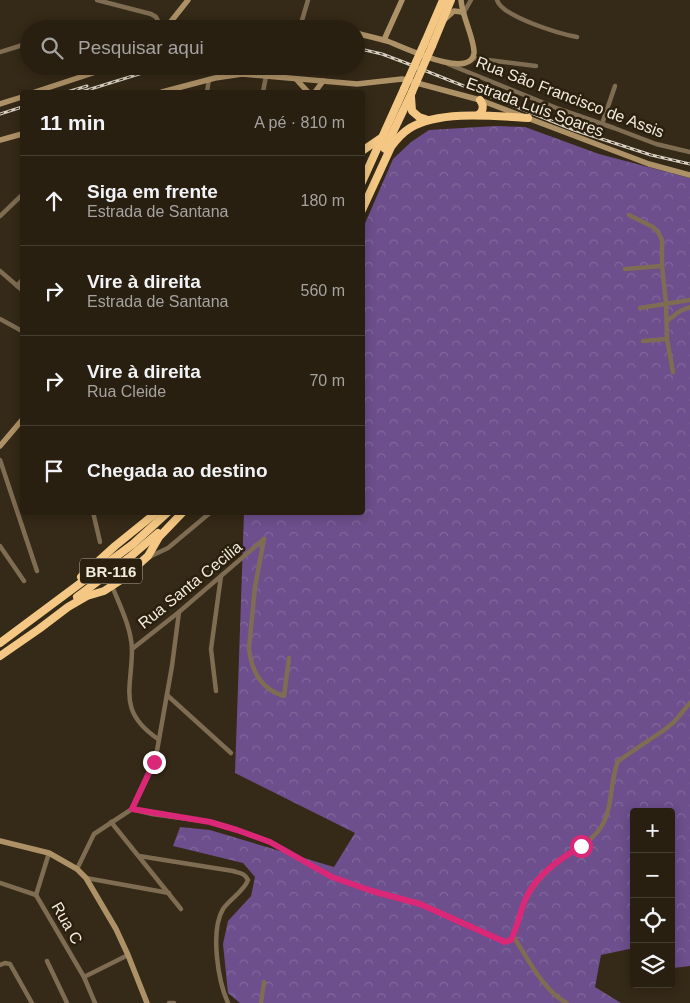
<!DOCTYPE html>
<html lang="pt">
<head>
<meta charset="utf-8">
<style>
	body { margin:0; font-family:Helvetica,sans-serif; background:#342c1f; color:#f1f3f6 }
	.controls { position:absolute; right:15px; bottom:15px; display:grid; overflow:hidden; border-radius:5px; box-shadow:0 2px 12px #0003 }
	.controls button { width:45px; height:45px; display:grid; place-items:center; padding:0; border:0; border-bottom:1px solid #443d31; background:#281f11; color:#f1f3f6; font:25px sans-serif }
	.stop { position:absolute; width:15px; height:15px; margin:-11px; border:4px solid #db2777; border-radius:50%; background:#fff }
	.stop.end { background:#db2777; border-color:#fff; box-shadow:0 1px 5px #0008 }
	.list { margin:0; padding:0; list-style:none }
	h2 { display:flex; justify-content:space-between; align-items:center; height:65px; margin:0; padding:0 20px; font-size:21px }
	h2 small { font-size:16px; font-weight:400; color:#a5a29f }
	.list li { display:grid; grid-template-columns:32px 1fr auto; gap:15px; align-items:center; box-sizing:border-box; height:90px; padding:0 20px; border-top:1px solid #443d31 }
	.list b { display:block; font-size:19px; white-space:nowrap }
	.list p { margin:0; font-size:16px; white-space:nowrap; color:#a5a29f }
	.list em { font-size:16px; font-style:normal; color:#a5a29f }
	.icon { flex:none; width:28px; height:28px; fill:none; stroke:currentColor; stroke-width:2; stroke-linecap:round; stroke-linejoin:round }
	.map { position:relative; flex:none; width:690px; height:1003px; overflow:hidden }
	.search { position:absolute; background:#281f11; box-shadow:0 2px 12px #0003; left:20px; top:20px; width:345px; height:55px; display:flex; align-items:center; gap:12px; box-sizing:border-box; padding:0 18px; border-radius:28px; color:#a5a29f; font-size:19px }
	.panel { position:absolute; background:#281f11; box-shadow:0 2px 12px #0003; left:20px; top:90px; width:345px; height:425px; border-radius:5px }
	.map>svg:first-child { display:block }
</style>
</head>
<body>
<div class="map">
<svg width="690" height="1003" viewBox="0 0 690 1003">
	<defs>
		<pattern id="forest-crowns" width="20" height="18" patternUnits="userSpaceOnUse" patternTransform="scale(1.25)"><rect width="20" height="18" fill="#6c4f8c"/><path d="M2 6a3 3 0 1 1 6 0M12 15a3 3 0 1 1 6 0" fill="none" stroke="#81689c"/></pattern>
	</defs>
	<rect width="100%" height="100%" fill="#352917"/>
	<polygon fill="url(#forest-crowns)" points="496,126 525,127 599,154 690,178 690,966 673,968 671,953 671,812 634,812 634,948 601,955 595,987 621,1003 240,1003 228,993 223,944 228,921 251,896 255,877 243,863 173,846 180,827 210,830 334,867 355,833 235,773 244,513 362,512 363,228 393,159 411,142 429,130"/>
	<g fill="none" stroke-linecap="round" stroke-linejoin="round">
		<g stroke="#7f6d53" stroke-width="4.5">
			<polyline points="97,0 151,14 156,17 162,29"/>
			<path d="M497,0C502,17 561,34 577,37"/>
			<polyline points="463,14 471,0"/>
			<polyline points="300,27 308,0"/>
			<polyline points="74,29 75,29"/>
			<polyline points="0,52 29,43"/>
			<polyline points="472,58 536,66"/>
			<polyline points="448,64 559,109 614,128 656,144 690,152"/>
			<polyline points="207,92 209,79"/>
			<polyline points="263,92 266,76"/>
			<polyline points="602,124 615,86"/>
			<polyline points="629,215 653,227 658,232 662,240 662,266 666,303 667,339 673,372"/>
			<polyline points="0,216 22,195"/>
			<polyline points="625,269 662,266"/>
			<polyline points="0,271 22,290"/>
			<polyline points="17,286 22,280"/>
			<polyline points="640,308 690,300"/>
			<polyline points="0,319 22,331"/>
			<polyline points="667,321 680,311 690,307"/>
			<polyline points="643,341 667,339"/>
			<polyline points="0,460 37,571"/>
			<polyline points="93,512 100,542"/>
			<path d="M264,539L255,587L249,648C251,671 262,690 284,696L289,658"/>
			<polyline points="0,546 24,581"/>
			<polyline points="149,557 168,548 211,512"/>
			<path d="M112,586C120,606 131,627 132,649C132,689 117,711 158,739"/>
			<polyline points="132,649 179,612 264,539"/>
			<polyline points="216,691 211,649 221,576"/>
			<polyline points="167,695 231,753"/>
			<path d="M132,809L152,814L210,822L237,830L270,842L332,877L372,891L420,903L500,940L508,942L513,936C523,898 533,880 566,856C577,847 591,842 599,830C614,810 609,783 618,761L664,730L674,722L690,703"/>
			<polyline points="132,809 155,762 172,666 179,612"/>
			<polyline points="111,822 181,909"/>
			<polyline points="49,853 36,895 84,977 95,1003"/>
			<path d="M139,856L233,871C239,873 245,873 248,880C244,891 230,899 223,909C210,931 218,981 228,1003"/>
			<polyline points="77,869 94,834 132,809"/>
			<polyline points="86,878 169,893"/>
			<polyline points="0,883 36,895"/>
			<path d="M513,936C527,957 544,992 567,1003"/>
			<polyline points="47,961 67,1003"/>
			<polyline points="0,965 5,963 10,964 32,1003"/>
			<polyline points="84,977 128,955"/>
			<polyline points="169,1003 174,1003"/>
			<polyline points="261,1003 264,982"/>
		</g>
		<g stroke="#ae9267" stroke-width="5.5">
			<polyline points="445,19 454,11 462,12"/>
			<polyline points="165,29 188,0"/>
			<polyline points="250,29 273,26 317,29"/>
			<path d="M356,33C366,36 377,38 387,41C401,46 471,81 474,53C475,41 462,16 461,0"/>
			<polyline points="384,40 402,0"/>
			<polyline points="296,79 308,92"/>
			<polyline points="35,92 114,66"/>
			<polyline points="162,92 215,78 242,74 357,84 402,79 480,100 649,164 690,175"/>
			<polyline points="315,92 323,81"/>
			<polyline points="0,104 22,97"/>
			<polyline points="0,140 22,134"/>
			<polyline points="0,446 22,420"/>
			<polyline points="0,841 49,853 77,869 86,878 116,929 128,955 147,1003"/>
		</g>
		<g stroke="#f4c884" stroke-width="8">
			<polyline points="425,42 443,0"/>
			<polyline points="432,46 451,0"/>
			<polyline points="411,97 412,111 419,117 428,120"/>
			<path d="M478,115C484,111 484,105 480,100"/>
			<polyline points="385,149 412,92"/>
			<polyline points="362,151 381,138"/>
			<polyline points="362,182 404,89"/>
			<path d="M362,210L391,147C396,140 402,133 410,128C440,110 494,116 528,118"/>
			<polyline points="81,577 115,546 157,512"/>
			<polyline points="77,597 130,557 158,533"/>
			<polyline points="0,643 133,544 168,512"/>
			<polyline points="0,656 39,629 68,607 87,596 104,591 121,580 148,556 159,537 183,512"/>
		</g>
		<g stroke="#d9d1c4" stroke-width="3">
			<g id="rail">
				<polyline points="356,48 382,54 406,63 574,130 651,155 690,164"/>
				<polyline points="67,92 87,86"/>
				<polyline points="81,92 165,66"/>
				<polyline points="0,114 22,107"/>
			</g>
		</g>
		<use href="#rail" stroke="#2b200d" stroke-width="1" stroke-dasharray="4" stroke-linecap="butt"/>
		<g stroke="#f4c884" stroke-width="8">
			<polyline points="404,89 425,42"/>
			<polyline points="412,92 432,46"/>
		</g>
	</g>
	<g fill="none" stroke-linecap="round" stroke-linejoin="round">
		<path stroke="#db2777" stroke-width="6" d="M154,762L132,809L210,822L237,830L270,842L332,877L372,891L420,904L505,942L511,940C518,926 520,910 527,896C537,874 562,858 581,846"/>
	</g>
	<g text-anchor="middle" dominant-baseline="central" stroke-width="5" stroke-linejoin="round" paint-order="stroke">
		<rect fill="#2b200d" stroke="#b7aea0" stroke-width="1" x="80" y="558.5" width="62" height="25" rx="4"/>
		<g font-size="15" font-weight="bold" fill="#f3ebdf">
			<text x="111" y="571">BR-116</text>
		</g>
		<g font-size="16" fill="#f3ebdf" stroke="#2b200d">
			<text transform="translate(570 97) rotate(21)">Rua São Francisco de Assis</text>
			<text transform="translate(535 107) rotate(20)">Estrada Luís Soares</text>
			<text transform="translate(190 585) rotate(-39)">Rua Santa Cecilia</text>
			<text transform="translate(67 923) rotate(60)">Rua C</text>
		</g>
	</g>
</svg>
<div class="controls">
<button>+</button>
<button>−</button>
<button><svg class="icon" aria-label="locate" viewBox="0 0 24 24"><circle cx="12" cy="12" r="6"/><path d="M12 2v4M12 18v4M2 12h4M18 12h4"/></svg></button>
<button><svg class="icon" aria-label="layers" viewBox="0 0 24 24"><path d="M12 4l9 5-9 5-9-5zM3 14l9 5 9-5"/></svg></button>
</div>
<div class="stop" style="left:581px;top:846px"></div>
<div class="stop end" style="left:154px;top:762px"></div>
<div class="search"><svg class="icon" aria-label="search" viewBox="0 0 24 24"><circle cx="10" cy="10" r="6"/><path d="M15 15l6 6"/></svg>Pesquisar aqui</div>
<section class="panel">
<h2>11 min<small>A pé · 810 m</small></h2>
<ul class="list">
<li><svg class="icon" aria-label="ahead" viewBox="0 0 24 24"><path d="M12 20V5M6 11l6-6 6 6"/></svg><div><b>Siga em frente</b><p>Estrada de Santana</p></div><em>180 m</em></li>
<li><svg class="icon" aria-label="right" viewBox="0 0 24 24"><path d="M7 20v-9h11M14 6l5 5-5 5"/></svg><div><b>Vire à direita</b><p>Estrada de Santana</p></div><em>560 m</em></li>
<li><svg class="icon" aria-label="right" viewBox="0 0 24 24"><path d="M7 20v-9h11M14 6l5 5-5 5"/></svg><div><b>Vire à direita</b><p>Rua Cleide</p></div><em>70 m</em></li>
<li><svg class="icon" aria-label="arrive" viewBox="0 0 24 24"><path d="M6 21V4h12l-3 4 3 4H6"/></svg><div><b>Chegada ao destino</b></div></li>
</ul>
</section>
</div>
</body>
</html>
